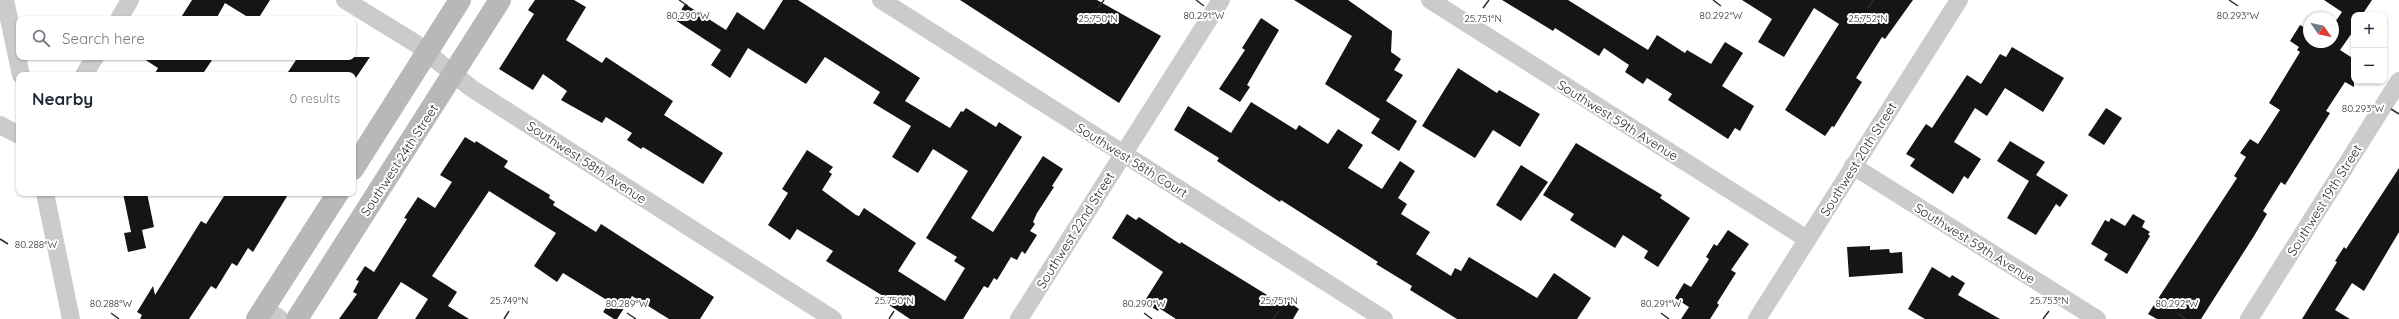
<!DOCTYPE html>
<html lang="en">
<head>
<meta charset="utf-8">
<style>
	body { margin:0; font-family:Quicksand,sans-serif; background:#f2f2f3; color:#1f2937 }
	.controls { position:absolute; right:12px; top:12px; display:grid; overflow:hidden; border-radius:8px; box-shadow:0 1px 3px #0004 }
	.controls button { width:36px; height:36px; display:grid; place-items:center; padding:0; border:0; border-bottom:1px solid #e0e1e3; background:#fff; color:#1f2937; font:20px sans-serif }
	.compass { position:absolute; left:2303px; top:12px; width:36px; height:36px; border-radius:50%; background:#fff; box-shadow:0 1px 3px #0004; rotate:124deg }
	.list { margin:0; padding:0; list-style:none }
	h2 { display:flex; justify-content:space-between; align-items:center; height:52px; margin:0; padding:0 16px; font-size:17px }
	h2 small { font-size:13px; font-weight:400; color:#747a83 }
	.icon { flex:none; width:22px; height:22px; fill:none; stroke:currentColor; stroke-width:2; stroke-linecap:round; stroke-linejoin:round }
	.map { position:relative; flex:none; width:2399px; height:319px; overflow:hidden }
	.search { position:absolute; background:#fff; box-shadow:0 1px 3px #0004; left:16px; top:16px; width:340px; height:44px; display:flex; align-items:center; gap:10px; box-sizing:border-box; padding:0 14px; border-radius:8px; color:#747a83; font-size:15px }
	.panel { position:absolute; background:#fff; box-shadow:0 1px 3px #0004; left:16px; top:72px; width:340px; height:124px; border-radius:8px }
	.map>svg:first-child { display:block }
</style>
</head>
<body>
<div class="map">
<svg width="2399" height="319" viewBox="0 0 2399 319">
	<rect width="100%" height="100%" fill="#fff"/>
	<g fill="#151515">
		<polygon points="192,0 270,0 258,19 251,19 225,3 216,19 180,19"/>
		<polygon points="535,0 574,0 586,7 566,40 602,63 606,57 673,101 664,115 723,153 703,184 643,147 641,149 627,140 632,133 606,117 602,123 561,100 567,91 543,74 533,90 499,69 534,14 528,10"/>
		<polygon points="783,0 798,0 920,78 905,101 950,128 961,111 963,112 966,108 996,127 999,122 1022,137 971,218 993,232 1043,156 1063,169 1052,186 1054,187 1037,213 1033,222 1035,224 1030,231 1037,235 1025,254 1022,251 1017,260 1011,257 997,280 994,278 988,288 984,286 963,319 910,319 886,303 888,299 826,261 833,251 797,229 790,240 768,225 788,193 782,189 807,150 833,167 829,172 832,174 822,190 856,215 859,216 864,208 916,243 898,271 945,301 965,268 954,261 957,257 926,238 968,171 933,149 918,173 892,157 911,126 873,103 880,92 825,57 806,84 748,48 730,78 711,65 721,50 675,20 685,4 726,30 737,12 764,30"/>
		<polygon points="960,0 1097,0 1161,36 1119,103"/>
		<polygon points="1294,0 1348,0 1392,31 1391,52 1401,59 1394,70 1403,75 1386,101 1417,121 1399,151 1371,133 1380,119 1325,84 1352,36"/>
		<polygon points="1502,0 1568,0 1648,50 1657,35 1685,53 1687,50 1711,64 1725,42 1743,53 1722,86 1754,106 1740,131 1735,128 1728,139 1668,100 1672,94 1647,78 1643,84 1625,72 1629,65 1604,48 1599,56 1555,28 1553,31"/>
		<polygon points="1742,0 1913,0 1885,39 1882,37 1856,78 1862,82 1834,127 1832,126 1825,136 1785,110 1839,24 1814,8 1784,57 1758,42 1772,19"/>
		<polygon points="2324,0 2372,0 2362,15 2354,15 2354,30 2340,50 2354,59 2354,87 2345,82 2326,111 2330,113 2285,185 2281,182 2263,211 2267,214 2254,236 2201,319 2157,319 2148,314 2237,178 2234,176 2246,157 2240,153 2250,139 2258,144 2280,110 2269,103 2300,52 2297,50 2299,47 2290,41 2300,25 2309,30 2309,42 2333,42 2333,25 2342,12"/>
		<polygon points="1261,18 1279,30 1247,85 1250,87 1240,102 1219,89 1245,50 1242,48"/>
		<polygon points="2012,47 2064,78 2043,112 2005,88 1987,116 1975,108 1954,142 1981,159 1968,179 1964,176 1953,194 1910,166 1915,159 1906,154 1926,124 1932,128 1967,75 1981,84 2000,54 2006,57"/>
		<polygon points="141,57 214,57 202,75 154,75 158,68"/>
		<polygon points="298,57 370,57 353,82 353,75 286,75"/>
		<polygon points="1458,68 1497,93 1499,90 1540,114 1520,147 1493,130 1475,158 1422,126"/>
		<polygon points="1251,102 1296,130 1299,125 1328,144 1338,129 1363,145 1348,168 1382,189 1400,161 1415,171 1398,198 1407,204 1401,214 1430,232 1416,254 1451,276 1455,268 1461,271 1469,257 1537,298 1554,273 1591,298 1577,319 1457,319 1410,290 1412,286 1376,264 1378,262 1281,200 1280,202 1252,184 1217,161 1219,158 1174,130 1188,106 1231,133"/>
		<polygon points="2106,108 2122,118 2104,145 2088,135"/>
		<polygon points="465,137 475,143 476,141 508,161 504,167 550,195 549,198 555,202 553,205 596,232 601,224 714,297 700,319 669,319 632,296 617,319 614,319 603,312 610,302 563,273 557,282 534,266 556,233 489,191 432,276 457,292 448,306 469,319 415,319 428,299 401,282 377,319 339,319 357,294 353,292 359,281 356,280 365,266 374,272 407,219 404,218 418,197 435,208 452,182 440,175"/>
		<polygon points="2010,141 2045,162 2036,175 2068,195 2060,207 2056,204 2036,235 2007,218 2029,181 1997,161"/>
		<polygon points="1576,143 1662,195 1660,198 1690,218 1658,267 1644,258 1648,251 1623,235 1615,248 1570,220 1574,214 1543,195"/>
		<polygon points="1521,165 1548,182 1521,221 1496,205"/>
		<polygon points="2399,168 2399,232 2364,291 2352,283 2335,310 2350,319 2302,319 2337,262 2335,261 2344,247 2346,249"/>
		<polygon points="123,193 147,193 154,227 142,230 146,248 128,252 124,233 131,232"/>
		<polygon points="226,193 289,193 253,252 248,248 237,266 232,263 216,289 211,286 189,319 140,319 142,315 137,312 153,286 155,295 201,221 206,224"/>
		<polygon points="1127,214 1136,220 1139,217 1180,244 1181,242 1277,301 1280,296 1299,309 1293,319 1176,319 1159,308 1158,311 1144,302 1163,272 1112,238"/>
		<polygon points="2133,214 2145,221 2142,227 2150,232 2148,234 2150,236 2127,274 2104,260 2108,254 2091,244 2105,220 2109,222 2111,218 2125,226"/>
		<polygon points="1728,230 1749,244 1731,270 1736,273 1717,303 1719,305 1710,319 1681,319 1689,307 1675,298 1684,283 1691,287 1709,259 1706,257 1714,244 1717,246"/>
		<polygon points="1870,246 1870,250 1889,249 1890,253 1902,252 1903,273 1849,277 1847,247"/>
		<polygon points="1932,267 1950,278 1952,275 1965,283 1958,295 2000,319 1925,319 1908,309"/>
	</g>
	<g fill="none" stroke-linecap="round" stroke-linejoin="round">
		<g stroke="#cbcbcb" stroke-width="18">
			<polyline points="5,0 21,75"/>
			<polyline points="345,0 415,43 471,88 833,319"/>
			<polyline points="881,0 1384,319"/>
			<polyline points="1430,0 1807,239"/>
			<polyline points="119,19 130,0"/>
			<polyline points="84,75 95,57"/>
			<polyline points="0,125 19,135"/>
			<polyline points="1853,166 2097,319"/>
			<polyline points="45,193 71,319"/>
			<polyline points="264,308 280,319"/>
			<polyline points="1019,319 1221,0"/>
			<polyline points="1757,319 1959,0"/>
			<polyline points="2249,319 2399,81"/>
		</g>
		<g stroke="#b8b8b8" stroke-width="22">
			<polyline points="353,169 460,0"/>
			<polyline points="257,319 338,193"/>
			<polyline points="297,319 500,0"/>
		</g>
	</g>
	<path fill="none" stroke="#2e2e2e" stroke-width="1.5" d="M679,0L688,6M1196,0L1204,6M1713,0L1721,6M2229,0L2238,6M1098,8L1104,0M1483,8L1489,0M1868,8L1873,0M2391,109L2399,114M0,239L8,244M111,313L119,319M627,313L636,319M1144,313L1152,319M1661,313L1669,319M2177,313L2186,319M504,319L509,311M889,319L894,311M1273,319L1279,311M2043,319L2049,311"/>
	<g text-anchor="middle" dominant-baseline="central" stroke-width="4" stroke-linejoin="round" paint-order="stroke">
		<g font-size="13" fill="#2e2e2e" stroke="#fff">
			<text transform="translate(1618 120) rotate(32)">Southwest 59th Avenue</text>
			<text transform="translate(1858 159) rotate(-58)">Southwest 20th Street</text>
			<text transform="translate(399 160) rotate(-57)">Southwest 24th Street</text>
			<text transform="translate(1132 160) rotate(32)">Southwest 58th Court</text>
			<text transform="translate(587 162) rotate(33)">Southwest 58th Avenue</text>
			<text transform="translate(2324 200) rotate(-58)">Southwest 19th Street</text>
			<text transform="translate(1075 230) rotate(-58)">Southwest 22nd Street</text>
			<text transform="translate(1975 243) rotate(32)">Southwest 59th Avenue</text>
		</g>
	</g>
	<g font-size="10" text-anchor="middle" fill="#2e2e2e" stroke="#fff" stroke-width="4" stroke-linejoin="round" paint-order="stroke">
		<text x="688" y="19">80.290°W</text>
		<text x="1721" y="19">80.292°W</text>
		<text x="2238" y="19">80.293°W</text>
		<text x="1204" y="19">80.291°W</text>
		<text x="1098" y="22">25.750°N</text>
		<text x="1483" y="22">25.751°N</text>
		<text x="1868" y="22">25.752°N</text>
		<text x="2363" y="112">80.293°W</text>
		<text x="36" y="248">80.288°W</text>
		<text x="509" y="304">25.749°N</text>
		<text x="894" y="304">25.750°N</text>
		<text x="1279" y="304">25.751°N</text>
		<text x="2049" y="304">25.753°N</text>
		<text x="111" y="307">80.288°W</text>
		<text x="627" y="307">80.289°W</text>
		<text x="1144" y="307">80.290°W</text>
		<text x="1661" y="307">80.291°W</text>
		<text x="2177" y="307">80.292°W</text>
	</g>
</svg>
<div class="controls">
<button>+</button>
<button>−</button>
</div>
<svg class="compass" viewBox="-18 -18 36 36"><path d="M0-13l5 13h-10z" fill="#e53935"/><path d="M0 13l5-13h-10z" fill="#747a83"/></svg>
<div class="search"><svg class="icon" aria-label="search" viewBox="0 0 24 24"><circle cx="10" cy="10" r="6"/><path d="M15 15l6 6"/></svg>Search here</div>
<section class="panel">
<h2>Nearby<small>0 results</small></h2>
<ul class="list">
</ul>
</section>
</div>
</body>
</html>
